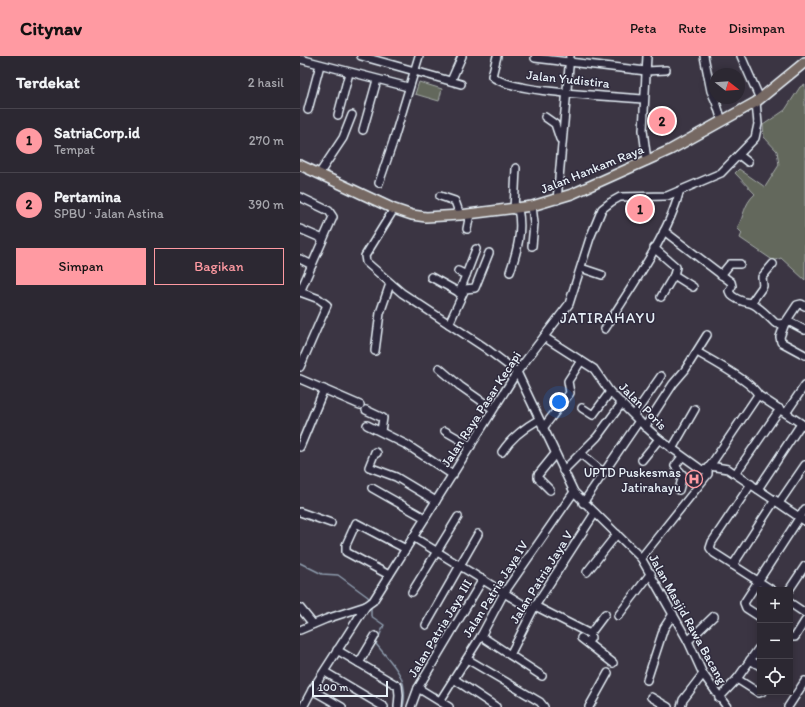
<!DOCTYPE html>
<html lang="id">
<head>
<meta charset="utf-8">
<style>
	body { margin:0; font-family:Itim,sans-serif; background:#38343e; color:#f1f3f6 }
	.controls { position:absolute; right:12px; bottom:12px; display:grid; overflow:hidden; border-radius:0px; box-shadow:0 2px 10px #0003 }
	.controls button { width:36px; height:36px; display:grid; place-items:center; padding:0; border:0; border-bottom:1px solid #48444d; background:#2c2832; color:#f1f3f6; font:20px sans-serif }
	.compass { position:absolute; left:409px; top:12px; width:36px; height:36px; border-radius:50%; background:#2c2832; box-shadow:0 2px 10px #0003; rotate:107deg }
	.scale { position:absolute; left:12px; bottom:10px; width:76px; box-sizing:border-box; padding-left:4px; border:2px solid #e8f1f8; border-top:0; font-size:11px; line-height:14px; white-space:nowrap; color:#e8f1f8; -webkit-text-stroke:3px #2f2a3d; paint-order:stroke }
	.you { position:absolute; left:259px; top:346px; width:14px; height:14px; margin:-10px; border:3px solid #fff; border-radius:50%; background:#1a73e8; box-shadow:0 0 0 6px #1a73e833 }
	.badge { display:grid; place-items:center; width:26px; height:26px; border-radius:50%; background:#ff9aa2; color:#111; font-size:13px; font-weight:700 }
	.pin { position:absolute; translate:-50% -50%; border:2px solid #fff; box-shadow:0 1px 4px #0006 }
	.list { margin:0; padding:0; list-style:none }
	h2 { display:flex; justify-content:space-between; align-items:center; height:52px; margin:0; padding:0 16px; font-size:17px }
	h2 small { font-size:13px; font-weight:400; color:#a6a6ac }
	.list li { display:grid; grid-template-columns:26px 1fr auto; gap:12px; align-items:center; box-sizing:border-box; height:64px; padding:0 16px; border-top:1px solid #48444d }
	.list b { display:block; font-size:15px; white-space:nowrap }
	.list p { margin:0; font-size:13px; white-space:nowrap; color:#a6a6ac }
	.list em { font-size:13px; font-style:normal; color:#a6a6ac }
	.actions { display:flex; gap:8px; padding:12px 16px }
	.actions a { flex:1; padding:9px 0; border:1px solid #ff9aa2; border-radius:0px; text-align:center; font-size:14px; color:#ff9aa2 }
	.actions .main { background:#ff9aa2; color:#111 }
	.icon { flex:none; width:22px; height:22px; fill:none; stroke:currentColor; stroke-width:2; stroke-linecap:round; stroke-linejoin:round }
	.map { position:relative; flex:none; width:505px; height:651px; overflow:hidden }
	header { display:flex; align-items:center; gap:24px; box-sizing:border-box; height:56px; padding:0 20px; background:#ff9aa2; color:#111 }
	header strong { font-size:19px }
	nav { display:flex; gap:22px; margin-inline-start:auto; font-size:14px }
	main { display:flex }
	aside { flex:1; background:#2c2832 }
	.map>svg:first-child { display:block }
</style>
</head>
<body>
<header>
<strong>Citynav</strong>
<nav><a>Peta</a><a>Rute</a><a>Disimpan</a></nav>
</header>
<main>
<aside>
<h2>Terdekat<small>2 hasil</small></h2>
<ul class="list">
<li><span class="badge">1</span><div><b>SatriaCorp.id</b><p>Tempat</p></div><em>270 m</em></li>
<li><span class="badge">2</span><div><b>Pertamina</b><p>SPBU · Jalan Astina</p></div><em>390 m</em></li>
</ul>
<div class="actions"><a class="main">Simpan</a><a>Bagikan</a></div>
</aside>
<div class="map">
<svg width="505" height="651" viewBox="0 0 505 651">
	<rect width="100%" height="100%" fill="#3b3543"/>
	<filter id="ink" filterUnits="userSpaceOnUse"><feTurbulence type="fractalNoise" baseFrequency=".025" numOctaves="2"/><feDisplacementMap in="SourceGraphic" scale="8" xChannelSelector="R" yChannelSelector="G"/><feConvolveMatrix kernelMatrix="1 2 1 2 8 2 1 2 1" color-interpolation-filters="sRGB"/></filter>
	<g filter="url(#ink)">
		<g fill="#63685b" stroke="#a6acaa">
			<polygon points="119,26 142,33 139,45 115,38"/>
			<path d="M505,28V224L481,202L474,205L440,182L442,177L437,172C445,159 443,149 455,138L435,117L439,113L465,131L479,109L477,95L464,81L463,69L485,54L500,31Z"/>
		</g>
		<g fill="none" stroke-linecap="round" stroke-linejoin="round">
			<g stroke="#8d9bac" stroke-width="1.5">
				<polyline points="0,507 22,518 38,519 68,541 70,545"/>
				<path d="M71,549V560L84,569L76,588C93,609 110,622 103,651"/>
			</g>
			<g stroke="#e8f1f8" stroke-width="10">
				<g id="minor">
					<polyline points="61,0 161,28"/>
					<path d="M197,0L192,20C208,37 315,40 343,43"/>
					<polyline points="347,0 343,74 347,105"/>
					<polyline points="404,0 411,35 416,46 422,65"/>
					<polyline points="441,0 460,43"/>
					<polyline points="235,2 346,15 366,14"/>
					<polyline points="0,3 108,31"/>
					<polyline points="151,25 162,0"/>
					<polyline points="8,54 20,9"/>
					<polyline points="38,59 49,17"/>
					<polyline points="245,61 255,68 260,83"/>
					<polyline points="63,74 77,24"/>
					<polyline points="439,99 448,106"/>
					<polyline points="19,118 43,82 52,59"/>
					<polyline points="79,127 93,86 119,0"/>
					<polyline points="140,140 155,145 160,159"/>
					<polyline points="0,141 29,155 33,161 0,236"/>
					<polyline points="257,144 270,0"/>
					<polyline points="94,153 65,200 66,206 102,237 184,291 217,316 274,436 341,502 388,585 403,618 427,651"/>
					<polyline points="214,154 216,112"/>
					<polyline points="0,173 23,183"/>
					<polyline points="167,173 170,158"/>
					<path d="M364,175L431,226L432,230L429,235C431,242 443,246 450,247C456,248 470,262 475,267L479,268L485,267L497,249L501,248L505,250"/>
					<polyline points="232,190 234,167 232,150"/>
					<polyline points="354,192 376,211 374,219 361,241"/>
					<polyline points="0,203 12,209"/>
					<polyline points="281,212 302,219"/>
					<polyline points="158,215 166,219 159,237"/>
					<path d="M210,216C217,196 223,174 218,153"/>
					<polyline points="166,219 176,193"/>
					<polyline points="374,219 393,231"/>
					<polyline points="421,219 430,208 440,208"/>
					<polyline points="131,221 162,238"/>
					<polyline points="0,236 19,243 27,249 0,311"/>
					<polyline points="451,247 463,230 462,221 473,208"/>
					<polyline points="488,265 505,274"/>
					<polyline points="485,267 480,281 481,286 505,299"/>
					<polyline points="149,268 165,233 175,232 189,197"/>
					<path d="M305,273C329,234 368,180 379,137"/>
					<polyline points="244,281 294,313 310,336 339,365 359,383 402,414 408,413 458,339 505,370"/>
					<polyline points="75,295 80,257 90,228"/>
					<path d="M397,296C409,303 454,327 458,339"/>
					<polyline points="139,312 160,330 193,353"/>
					<polyline points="0,323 60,349"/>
					<polyline points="282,352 293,359 310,336"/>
					<polyline points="66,354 83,362 81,375"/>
					<polyline points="486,357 505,329"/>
					<polyline points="334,359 361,320"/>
					<polyline points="67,369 107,389 153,419"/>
					<polyline points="345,371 373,328 385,314 407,279"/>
					<polyline points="243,372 270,337 268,325 281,305"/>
					<polyline points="145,375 171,390"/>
					<polyline points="0,391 24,333"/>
					<polyline points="372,393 395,353"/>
					<path d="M202,396C211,382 224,372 238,364"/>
					<polyline points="77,397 75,396 69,411 96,421 136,445"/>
					<polyline points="281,398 304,417"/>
					<polyline points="342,404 359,383"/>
					<polyline points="410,410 428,413 505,465"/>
					<polyline points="263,415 297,381 322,347"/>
					<polyline points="436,417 480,353"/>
					<polyline points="451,428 412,486 410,492 414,497 472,534"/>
					<polyline points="72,432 125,462"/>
					<polyline points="458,433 501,368"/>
					<polyline points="250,434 238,422 238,419 255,398"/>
					<polyline points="379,434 383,419 375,410 382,401"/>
					<polyline points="283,447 339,365"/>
					<polyline points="479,447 505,409"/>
					<polyline points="0,456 31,467"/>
					<polyline points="113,481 232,554"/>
					<polyline points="341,502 408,418 408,413"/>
					<polyline points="433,509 475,444"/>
					<polyline points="287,516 317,478"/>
					<polyline points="89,519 46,496 46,489 56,467 106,493"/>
					<polyline points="489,534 505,510"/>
					<polyline points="112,536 158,461"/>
					<polyline points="490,547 505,557"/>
					<polyline points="235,550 290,578 291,582 288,586"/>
					<polyline points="0,552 13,568"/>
					<polyline points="318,560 351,517"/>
					<polyline points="460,561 446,552 444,547 505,453"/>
					<polyline points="126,569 178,478"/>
					<polyline points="0,574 26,563 66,550 73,545 217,316 269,248 290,182 302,153 311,146 320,141 367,140 421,117 455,82 458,68 456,46"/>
					<polyline points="290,578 305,558"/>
					<polyline points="181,580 242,620"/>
					<polyline points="490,581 495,581 505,565"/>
					<polyline points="281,582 313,607"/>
					<polyline points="388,585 414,560"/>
					<polyline points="37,594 98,630 99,639 98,651"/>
					<polyline points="210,599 235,550 295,457"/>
					<polyline points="167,603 240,646 244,651"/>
					<polyline points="450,604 460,610"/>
					<polyline points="59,607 75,580"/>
					<polyline points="25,616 84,651"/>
					<polyline points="154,623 196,651"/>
					<polyline points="437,623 459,637 462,636"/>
					<polyline points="347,624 364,572 373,558"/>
					<polyline points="118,632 149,651"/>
					<polyline points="12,634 42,651"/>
					<polyline points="351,641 368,651"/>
					<polyline points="419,642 437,623 458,593"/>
					<polyline points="140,645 181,580 204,537 274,436"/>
					<polyline points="3,651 12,634 66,550"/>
					<polyline points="111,651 118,632 183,523"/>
					<polyline points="289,651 308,617"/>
					<polyline points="381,651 383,644 403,618"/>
					<polyline points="488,651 505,625"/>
				</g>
			</g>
			<g stroke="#e8f1f8" stroke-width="12">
				<polyline id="major" points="0,109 94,153 112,159 126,161 160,159 232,150 272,138 370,94 456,46 505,6"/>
			</g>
			<use href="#minor" stroke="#2f2a3d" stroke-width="7"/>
			<use href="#major" stroke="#766964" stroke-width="9"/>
		</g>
	</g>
	<defs>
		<g id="hospital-ring" transform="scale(0.9)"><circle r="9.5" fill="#2f2a3d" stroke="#ff9aa2" stroke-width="1.5"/><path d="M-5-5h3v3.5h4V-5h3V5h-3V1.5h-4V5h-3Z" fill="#ff9aa2"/></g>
	</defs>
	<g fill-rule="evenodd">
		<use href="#hospital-ring" x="394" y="423"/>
	</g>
	<g text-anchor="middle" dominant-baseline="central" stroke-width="3" stroke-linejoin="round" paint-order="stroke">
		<g font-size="13" fill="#e8f1f8" stroke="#2f2a3d">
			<text transform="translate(268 23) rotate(6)">Jalan Yudistira</text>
			<text transform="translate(292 113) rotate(-22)">Jalan Hankam Raya</text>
			<text transform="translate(343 350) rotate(45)">Jalan Poris</text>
			<text transform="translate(181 353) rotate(-57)">Jalan Raya Pasar Kecapi</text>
			<text transform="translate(241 521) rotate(-58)">Jalan Patria Jaya V</text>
			<text transform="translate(195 533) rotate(-58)">Jalan Patria Jaya IV</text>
			<text transform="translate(388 563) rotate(61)">Jalan Masjid Rawa Bacang</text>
			<text transform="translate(140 572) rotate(-59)">Jalan Patria Jaya III</text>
		</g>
		<g font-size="13" fill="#e8f1f8" stroke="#2f2a3d" text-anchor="end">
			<text x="381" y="416">UPTD Puskesmas<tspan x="381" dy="15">Jatirahayu</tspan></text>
		</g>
		<g font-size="15" letter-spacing="1" fill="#e8f1f8" stroke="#2f2a3d">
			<text x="308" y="262">JATIRAHAYU</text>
		</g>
	</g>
</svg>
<div class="controls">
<button>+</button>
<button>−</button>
<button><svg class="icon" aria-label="locate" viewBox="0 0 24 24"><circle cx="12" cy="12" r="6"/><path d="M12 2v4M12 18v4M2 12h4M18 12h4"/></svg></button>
</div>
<svg class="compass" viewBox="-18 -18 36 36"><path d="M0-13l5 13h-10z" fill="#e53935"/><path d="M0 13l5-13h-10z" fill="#a6a6ac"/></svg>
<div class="scale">100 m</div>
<div class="you"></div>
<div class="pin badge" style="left:340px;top:153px">1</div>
<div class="pin badge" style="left:362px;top:65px">2</div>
</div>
</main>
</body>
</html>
